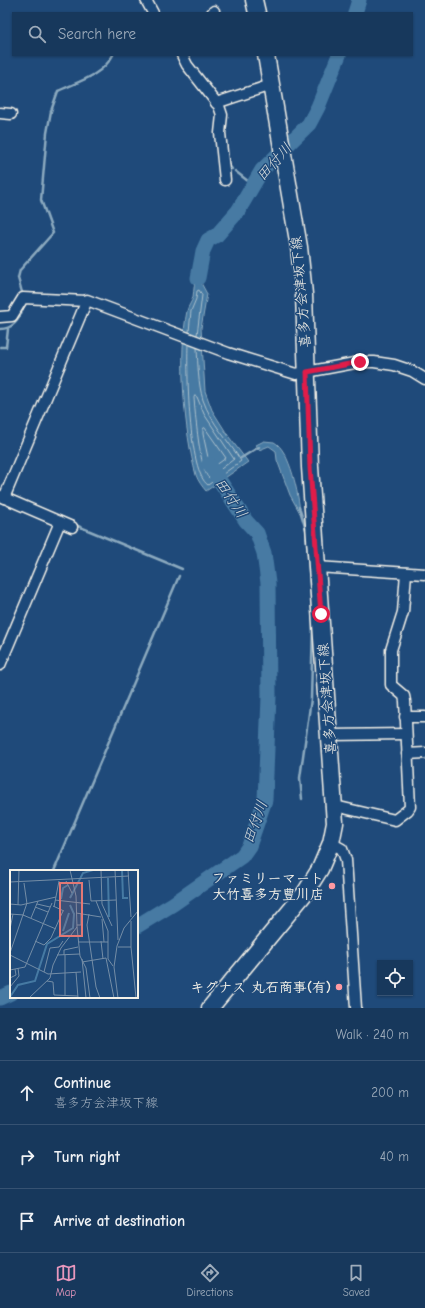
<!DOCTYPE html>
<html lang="en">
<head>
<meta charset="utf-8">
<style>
	body { margin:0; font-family:"Comic Neue","Klee One",sans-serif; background:#244365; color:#f1f3f6 }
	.controls { position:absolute; right:12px; bottom:12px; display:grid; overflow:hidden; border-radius:0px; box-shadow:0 1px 3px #0004 }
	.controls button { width:36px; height:36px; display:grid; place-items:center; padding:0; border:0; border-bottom:1px solid #365272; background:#17385c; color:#f1f3f6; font:20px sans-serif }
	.stop { position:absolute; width:12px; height:12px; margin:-9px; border:3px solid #e11d48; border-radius:50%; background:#fff }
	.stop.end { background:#e11d48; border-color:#fff; box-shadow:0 1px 4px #0008 }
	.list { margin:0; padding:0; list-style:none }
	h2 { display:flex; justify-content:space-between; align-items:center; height:52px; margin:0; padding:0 16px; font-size:17px }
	h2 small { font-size:13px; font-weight:400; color:#9eacbb }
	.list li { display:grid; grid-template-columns:26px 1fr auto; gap:12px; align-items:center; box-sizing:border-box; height:64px; padding:0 16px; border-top:1px solid #365272 }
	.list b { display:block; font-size:15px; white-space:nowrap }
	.list p { margin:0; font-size:13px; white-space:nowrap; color:#9eacbb }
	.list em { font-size:13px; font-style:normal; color:#9eacbb }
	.icon { flex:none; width:22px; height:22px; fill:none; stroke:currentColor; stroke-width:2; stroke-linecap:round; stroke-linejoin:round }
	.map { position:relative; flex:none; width:425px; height:1008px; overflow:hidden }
	.search { position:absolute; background:#17385c; box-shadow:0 1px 3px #0004; left:12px; right:12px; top:12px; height:44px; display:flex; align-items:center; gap:10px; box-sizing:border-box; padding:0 14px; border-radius:0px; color:#9eacbb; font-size:15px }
	.sheet { height:244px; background:#17385c }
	nav { display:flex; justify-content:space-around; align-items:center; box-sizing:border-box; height:56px; border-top:1px solid #365272; background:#17385c; font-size:11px; color:#9eacbb }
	nav a { display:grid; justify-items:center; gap:2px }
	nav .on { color:#e797bd }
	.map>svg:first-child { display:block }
</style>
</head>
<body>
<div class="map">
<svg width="425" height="1008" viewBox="0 0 425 1008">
	<rect width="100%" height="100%" fill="#1f4a7a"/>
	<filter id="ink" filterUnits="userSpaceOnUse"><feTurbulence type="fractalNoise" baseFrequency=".025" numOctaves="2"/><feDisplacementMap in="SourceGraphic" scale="8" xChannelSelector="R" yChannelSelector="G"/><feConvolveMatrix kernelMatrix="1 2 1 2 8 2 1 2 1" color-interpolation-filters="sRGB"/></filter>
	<g filter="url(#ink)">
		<g fill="#467aa3" stroke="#8caabf">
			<path d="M204,253L200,281L207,294L201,328L205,391L212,410L229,437L248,462L206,491C202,486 198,481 196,475C184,433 178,354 187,311C188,306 192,302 193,297C195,282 195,267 204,253Z"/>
			<path d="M264,441L274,442C290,450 299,496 300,513L290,495L277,460L276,451L269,446L259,450L256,445Z"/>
		</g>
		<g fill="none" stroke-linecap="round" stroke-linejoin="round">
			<g stroke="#aec1cc" stroke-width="1">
				<polyline points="189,332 191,311 196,299 197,291 199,290 202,295 197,335"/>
				<path d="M188,344C187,369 188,472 208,485L241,461C229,441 211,423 203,400C198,383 198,365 197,348"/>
				<path d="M195,396L197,397L204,414L234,459L209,478C200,472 195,412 194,398Z"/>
				<polygon points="205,428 226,458 212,468 210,467 203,434 203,429"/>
			</g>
			<g stroke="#8caabf" stroke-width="2.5">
				<polyline points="228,164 232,169"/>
				<polyline points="235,171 253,185"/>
				<path d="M23,296L18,278L20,270L53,233L41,200L47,133L51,111L58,91C77,82 102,76 113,55"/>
				<path d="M0,329C13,329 20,319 23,307"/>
				<polyline points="0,347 6,347 8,329"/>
				<polyline points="241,458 259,447"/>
				<polyline points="299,507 306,530 313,623 311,699 300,778 302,799"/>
				<polyline points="73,524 182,569"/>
				<polyline points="54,871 179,576"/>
			</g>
			<g stroke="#467aa3" stroke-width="15">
				<polyline points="355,13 359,0"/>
				<polyline points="198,278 203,251 208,240 217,235 238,211 262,170 309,124 318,107 339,55"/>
				<polyline points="137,926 173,904 242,856 249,846 265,800 269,696 268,583 264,553 257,533 246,521 209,464"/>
				<polyline points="0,998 11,993"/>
			</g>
			<g stroke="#f4f1e8" stroke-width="13">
				<g id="street">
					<polyline points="146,0 153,13"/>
					<polyline points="212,13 214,11"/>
					<polyline points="182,55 187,65 219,106 222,115 220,133 225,180"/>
					<polyline points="216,103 271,85"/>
					<polyline points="0,113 11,114"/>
					<polyline points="0,317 12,316 23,298 86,301"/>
					<polyline points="0,496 72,527"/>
					<polyline points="4,498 87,300 228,353 296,374 360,362 374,362 394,365 412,371 425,379"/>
					<polyline points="317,567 425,574"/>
					<polyline points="0,665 60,522"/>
					<polyline points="405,717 425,717"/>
					<polyline points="330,735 406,734"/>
					<polyline points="407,754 425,753"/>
					<polyline points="335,806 395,820 408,810 410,807 405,701 404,696 391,685 391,650 403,612 406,573"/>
					<polyline points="331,843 342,849 346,860 356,1008"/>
				</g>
			</g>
			<g stroke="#f4f1e8" stroke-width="19">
				<g id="primary">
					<polyline points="254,0 257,13"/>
					<polyline points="210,1008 305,893 320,869 331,843 335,823 310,467 304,294 299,247 266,55"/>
				</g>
			</g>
			<use href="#street" stroke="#1f4a7a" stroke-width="10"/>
			<use href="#primary" stroke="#1f4a7a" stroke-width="16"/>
		</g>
	</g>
	<g fill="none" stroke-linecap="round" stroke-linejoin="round" filter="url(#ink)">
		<polyline stroke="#e11d48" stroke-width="5" points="321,614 310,467 307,372 360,362"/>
	</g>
	<g fill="#ff9aa2" stroke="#1f4a7a" stroke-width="1.5">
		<circle cx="332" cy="886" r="4"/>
		<circle cx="339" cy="987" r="4"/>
	</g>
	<g text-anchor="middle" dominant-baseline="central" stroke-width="3" stroke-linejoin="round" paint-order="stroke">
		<g font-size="14" fill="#f4f1e8" stroke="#1f4a7a">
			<text transform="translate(301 292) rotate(-95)">喜多方会津坂下線</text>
			<text transform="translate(327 699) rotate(-94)">喜多方会津坂下線</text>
		</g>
		<g font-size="14" font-weight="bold" fill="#f4f1e8" stroke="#1f4a7a" text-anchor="end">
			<text x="324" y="878">ファミリーマート<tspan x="324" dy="16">大竹喜多方豊川店</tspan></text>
			<text x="331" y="987">キグナス 丸石商事(有)</text>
		</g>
		<g font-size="15" font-style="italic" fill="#dadfde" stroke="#1f4a7a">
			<text transform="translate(274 162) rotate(-48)">田付川</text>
			<text transform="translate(231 498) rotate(56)">田付川</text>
			<text transform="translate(255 822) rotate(-70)">田付川</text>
		</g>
	</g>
	<g transform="translate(10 870)">
		<rect width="128" height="128" fill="#1f4a7a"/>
		<path fill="none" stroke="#467aa3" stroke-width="2" d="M112,0L113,28H118M98,8L99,47M60,28L73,3L83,0M51,29L53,18L58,15M53,61L59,43M0,127L8,115L25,111L37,74L63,58L64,44L60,35"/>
		<path fill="none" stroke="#748da6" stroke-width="1" d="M91,0L92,34L102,56M105,0L108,70M118,0L121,47M79,10L81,31L106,30M56,11L62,23M0,12L119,6M14,13L17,34M45,30L80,34M86,31L98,61V89L103,96M0,34L11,35L46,27M27,34L40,37M8,35L9,0M43,36L54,41M25,37L38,42M44,37L49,11M66,43L91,47M0,44L14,45M79,44L77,55L86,117L90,128M13,45L46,59M21,48L28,31M92,49L94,72M121,51V77M67,55H71V43M67,57L70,86L76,98L80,128M0,59L3,44M25,71L34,75L41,68L53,41M91,71L93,89M69,72H98M108,77H121L126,128M0,83L17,33M0,85L38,104L71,102M47,85L70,84M54,85V80L68,77M96,88L104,128M72,89L76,128M72,92L96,88M0,100L15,97L42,33M34,102L40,78L49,77L53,71M66,102L68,128M0,108L6,105L5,99M37,111L43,112L44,125L68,126M0,117L9,106L8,98M55,126V85M19,128L40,108L43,95L51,78L67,57L66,26L60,0M108,128L104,97L107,76L114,58L128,41"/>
		<path fill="#e27875" fill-opacity="0.15" stroke="#e27875" stroke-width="2" d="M50,13H72V66H50Z"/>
		<rect width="128" height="128" fill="none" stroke="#f4f1e8" stroke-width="2"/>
	</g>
</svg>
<div class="controls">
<button><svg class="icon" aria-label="locate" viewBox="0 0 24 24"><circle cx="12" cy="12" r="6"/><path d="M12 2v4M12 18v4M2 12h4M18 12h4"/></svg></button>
</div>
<div class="stop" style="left:321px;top:614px"></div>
<div class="stop end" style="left:360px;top:362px"></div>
<div class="search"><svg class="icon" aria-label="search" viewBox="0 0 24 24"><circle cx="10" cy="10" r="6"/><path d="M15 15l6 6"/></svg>Search here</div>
</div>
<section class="sheet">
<h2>3 min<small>Walk · 240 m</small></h2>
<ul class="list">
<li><svg class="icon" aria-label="ahead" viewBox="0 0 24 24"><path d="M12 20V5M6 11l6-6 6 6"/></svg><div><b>Continue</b><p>喜多方会津坂下線</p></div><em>200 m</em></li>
<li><svg class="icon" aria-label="right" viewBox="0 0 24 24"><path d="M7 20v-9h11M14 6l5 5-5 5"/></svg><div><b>Turn right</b></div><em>40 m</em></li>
<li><svg class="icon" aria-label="arrive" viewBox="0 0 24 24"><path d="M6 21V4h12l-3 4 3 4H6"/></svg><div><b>Arrive at destination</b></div></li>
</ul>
</section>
<nav>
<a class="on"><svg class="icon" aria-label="map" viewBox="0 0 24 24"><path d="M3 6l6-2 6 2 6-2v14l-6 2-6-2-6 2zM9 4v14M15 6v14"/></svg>Map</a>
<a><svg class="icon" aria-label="directions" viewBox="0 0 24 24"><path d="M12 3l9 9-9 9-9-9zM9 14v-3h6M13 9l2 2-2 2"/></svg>Directions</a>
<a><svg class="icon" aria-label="saved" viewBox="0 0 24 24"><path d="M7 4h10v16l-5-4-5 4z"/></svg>Saved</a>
</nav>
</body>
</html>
